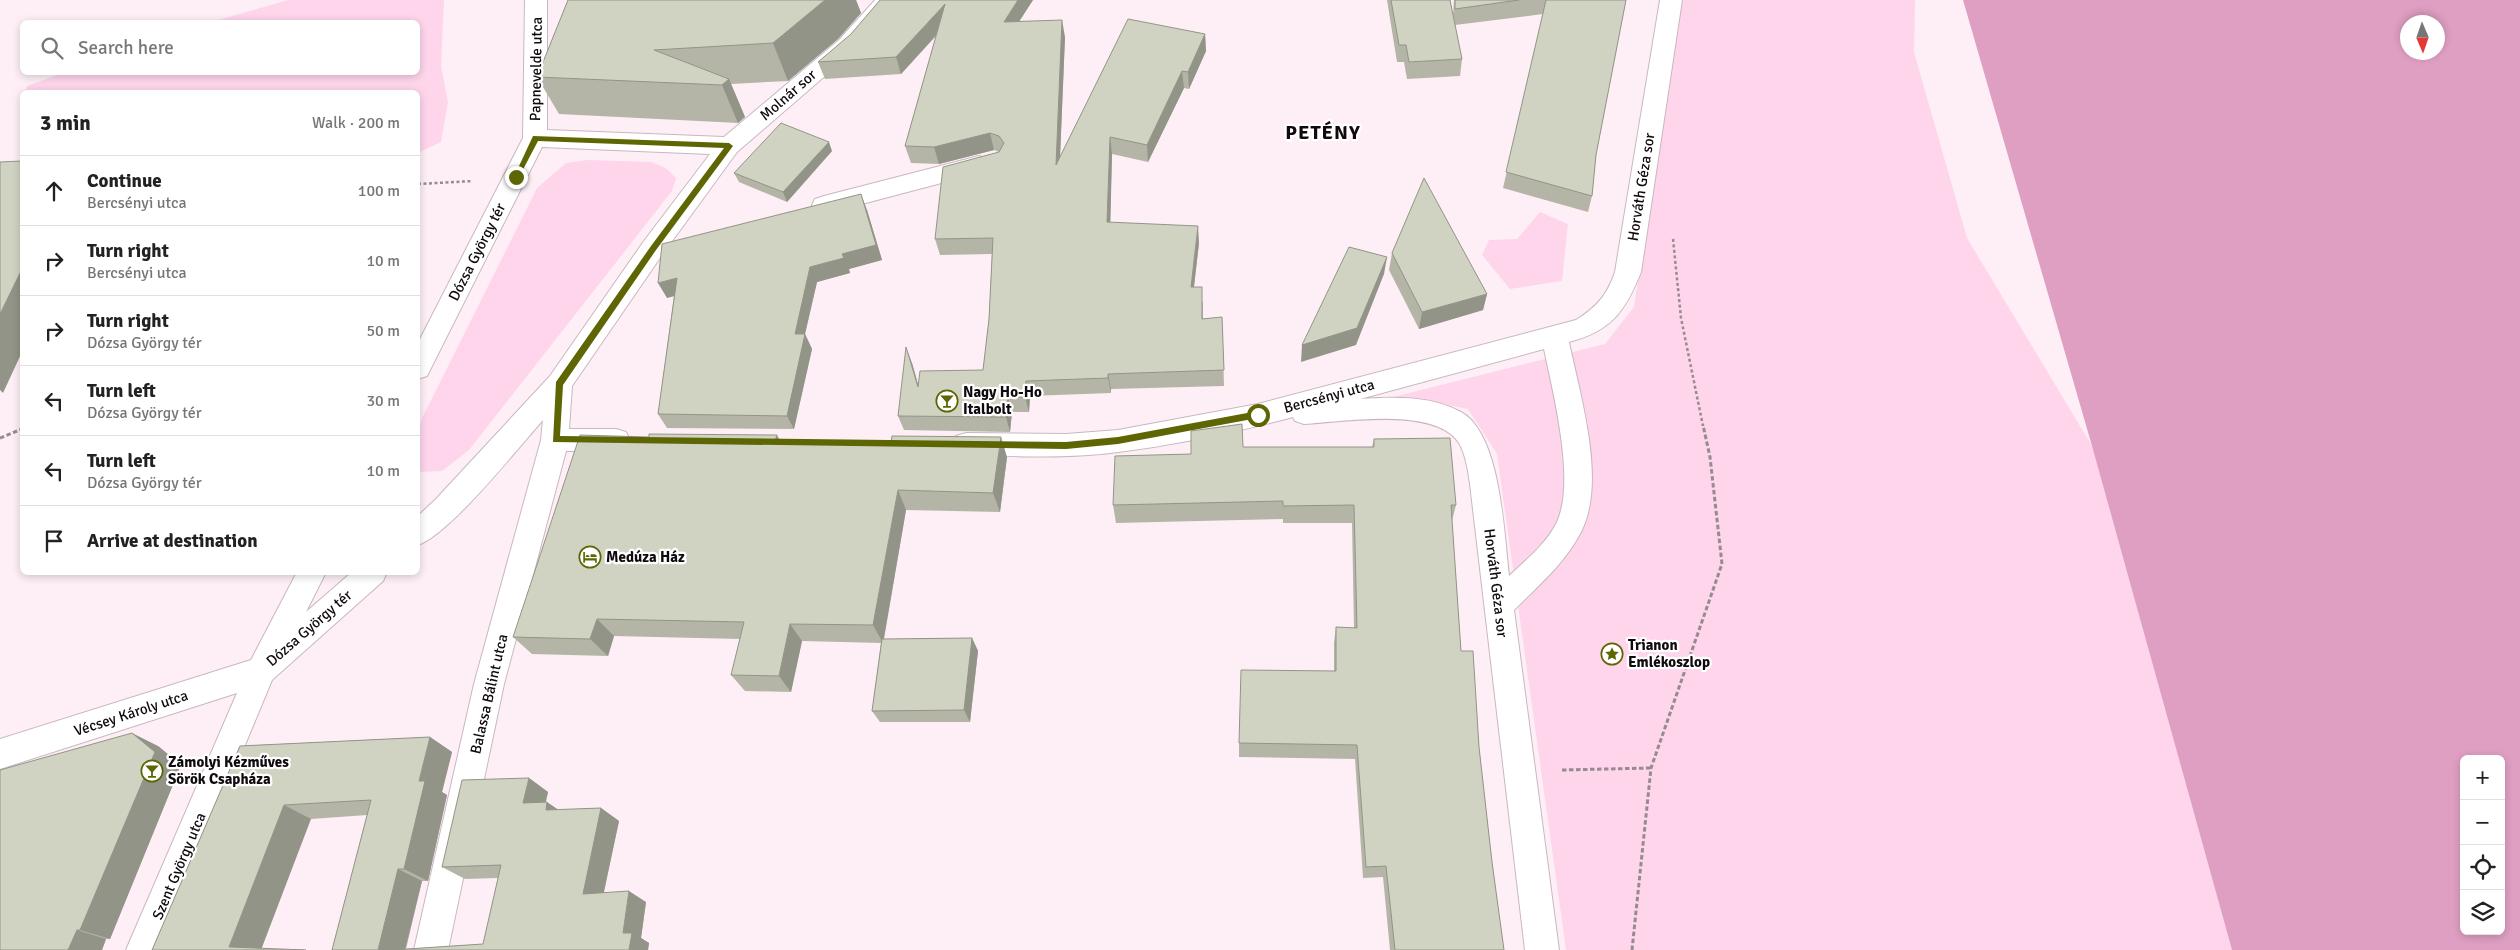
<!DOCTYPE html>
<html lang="en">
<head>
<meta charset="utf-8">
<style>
	body { margin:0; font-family:Signika,sans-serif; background:#f2f2f2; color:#222 }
	.controls { position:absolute; right:15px; bottom:15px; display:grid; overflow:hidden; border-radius:8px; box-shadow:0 2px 8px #0003 }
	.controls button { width:45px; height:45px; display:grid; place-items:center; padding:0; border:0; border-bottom:1px solid #e0e0e0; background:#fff; color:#222; font:25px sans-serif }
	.compass { position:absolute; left:2400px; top:15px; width:45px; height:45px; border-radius:50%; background:#fff; box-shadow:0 2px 8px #0003; rotate:178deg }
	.stop { position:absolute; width:15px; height:15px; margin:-11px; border:4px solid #5e6503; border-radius:50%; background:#fff }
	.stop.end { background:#5e6503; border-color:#fff; box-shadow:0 1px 5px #0008 }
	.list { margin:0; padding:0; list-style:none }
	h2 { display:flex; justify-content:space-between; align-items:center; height:65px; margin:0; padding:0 20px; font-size:21px }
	h2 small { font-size:16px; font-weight:400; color:#767676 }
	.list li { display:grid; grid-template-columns:32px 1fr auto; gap:15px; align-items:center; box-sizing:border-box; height:70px; padding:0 20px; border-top:1px solid #e0e0e0 }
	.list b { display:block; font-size:19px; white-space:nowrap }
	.list p { margin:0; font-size:16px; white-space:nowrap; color:#767676 }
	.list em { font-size:16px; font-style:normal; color:#767676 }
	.icon { flex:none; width:28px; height:28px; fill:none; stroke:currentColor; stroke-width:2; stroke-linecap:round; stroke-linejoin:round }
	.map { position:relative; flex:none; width:2520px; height:950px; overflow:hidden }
	.search { position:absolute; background:#fff; box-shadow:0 2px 8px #0003; left:20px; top:20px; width:400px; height:55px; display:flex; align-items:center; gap:12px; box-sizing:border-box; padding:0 18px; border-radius:8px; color:#767676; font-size:19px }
	.panel { position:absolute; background:#fff; box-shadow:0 2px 8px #0003; left:20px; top:90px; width:400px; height:485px; border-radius:8px }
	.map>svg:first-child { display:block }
</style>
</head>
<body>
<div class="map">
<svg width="2520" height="950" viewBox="0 0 2520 950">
	<rect width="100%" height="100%" fill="#feeff7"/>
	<g fill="#fed5eb">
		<polygon points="288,0 444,0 441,66 448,102 441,142 418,153 418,92 26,92 27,86 63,73 418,72 418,22 211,22"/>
		<polygon points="1678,0 1915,0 1914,52 1967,238 2092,446 2232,950 1566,950 1497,454 1468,409 1428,401 1381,400 1605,344 1634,307"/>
		<path d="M588,160L652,162L667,169L676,178L672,191L469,450L442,471L421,472C414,455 417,435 422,418L537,188L566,163Z"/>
		<polygon points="1540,212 1568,224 1562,281 1510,289 1482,255 1489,240 1517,239"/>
	</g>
	<path fill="#df9fc2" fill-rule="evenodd" d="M1963,0H2520V950H2232L2092,446ZM2408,22H2438V52H2408ZM2464,759H2501V931H2464Z"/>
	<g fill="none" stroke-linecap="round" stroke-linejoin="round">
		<g stroke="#c9b7c0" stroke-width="2">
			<g id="street">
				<path d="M525,0H547V130L724,137L839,40L875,0H898L855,50L737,152L662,255L572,386L569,429H616L626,432L630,440L626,448L616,451H566L504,684L448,950H414L474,684L541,440L543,420C517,449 450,534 418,545V516L436,499L550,376L644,241L710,154L542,147L427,376L418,379V343L523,138Z"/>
				<path d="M1660,0H1682L1641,272C1625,312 1611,331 1569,342C1580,396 1607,481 1581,532C1565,563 1538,586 1514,610L1559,950H1525L1470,484C1468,471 1466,455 1459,443C1435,406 1342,422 1304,424L1295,421L1293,417C1237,432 1174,445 1118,452C1068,459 1016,456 966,455L956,452L952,444L956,436L966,433L1066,434L1118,430L1258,404L1576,320C1597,307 1607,295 1615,272ZM1544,349C1553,393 1576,481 1557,522C1547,543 1526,560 1509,576C1504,534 1501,434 1461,412C1431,395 1392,397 1360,399Z"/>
				<polygon points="979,156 987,159 991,165 987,171 824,214 815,211 812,205 815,199 824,196"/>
				<polygon points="297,572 326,572 306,612 352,572 387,572 383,581 272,680 160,950 126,950 237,693 0,769 0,739 251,660"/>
			</g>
		</g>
		<g stroke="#968b91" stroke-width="2.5" stroke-dasharray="3 2.5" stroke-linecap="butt">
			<polyline points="418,184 473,181"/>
			<polyline points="1673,239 1681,318 1703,426"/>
		</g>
		<g stroke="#968b91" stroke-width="3" stroke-dasharray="4.5 2.5" stroke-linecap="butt">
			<polyline points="0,438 22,429"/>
			<polyline points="1562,770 1650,768"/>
			<polyline points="1632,950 1651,768 1722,564 1710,457 1703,425"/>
		</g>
		<use href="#street" fill="#fff" fill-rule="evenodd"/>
	</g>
	<g fill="#b4b5a7">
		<polygon points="568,0 856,0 861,13 838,39 788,81 731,84 745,117 738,123 559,114 537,77"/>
		<polygon points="1033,0 1019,21 1065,37 1060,157 1205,34 1206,51 1189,89 1184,88 1148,162 1112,154 1110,222 1199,243 1194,287 1203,303 1203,319 1222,317 1224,386 1111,389 1111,393 1030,396 1029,412 1012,412 1010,432 904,430 898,416 912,363 918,385 983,370 989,319 992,254 940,255 935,239 999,152 994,150 939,164 911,163 905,146 936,36 901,74 825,79 818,62"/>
		<polygon points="1387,0 1450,0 1453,15 1454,0 1626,0 1596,155 1592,196 1588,212 1503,188 1543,14 1455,25 1462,59 1460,76 1407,79 1404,62 1397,62"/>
		<polygon points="832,151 787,202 739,182 734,173"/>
		<polygon points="867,210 882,260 849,269 850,273 817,282 805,334 812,349 794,429 667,428 658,414 674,296 667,298"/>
		<polygon points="1392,253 1487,294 1483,310 1419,329 1389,270"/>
		<polygon points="1374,439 1456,505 1452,521 1461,651 1479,747 1492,862 1504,950 1390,950 1383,877 1363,878 1355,759 1239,757 1239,743 1334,671 1334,643 1336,627 1354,628 1352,523 1283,523 1283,519 1116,523 1113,505 1191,454 1243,447 1372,447"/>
		<polygon points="780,441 1007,457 1000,512 906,510 884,639 972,638 978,651 970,722 880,722 872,711 881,643 802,641 791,692 745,691 731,675 740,639 614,636 608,656 532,654 513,637"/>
		<polygon points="166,572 234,572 233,575"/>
		<polygon points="430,737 452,752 442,792 447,795 428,881 422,881 406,949 483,944 498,878 465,879 442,867 529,778 548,792 546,802 558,810 601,808 619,821 604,892 646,902 641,938 649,943 648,950 332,950 367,815 311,819 152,950 240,746"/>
		<polygon points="158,746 181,765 110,939 106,939 102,950 0,950"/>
	</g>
	<g fill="#929488">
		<polygon points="825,0 856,0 861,13 838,39 788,81 773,43"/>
		<polygon points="1018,0 1033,0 1008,39 1004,22"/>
		<polygon points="945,4 949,21 901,74 896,57"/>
		<polygon points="1062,20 1065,37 1059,182 1056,165"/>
		<polygon points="1205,34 1206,51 1189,89 1188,72"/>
		<polygon points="1182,71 1184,88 1148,162 1147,145"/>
		<polygon points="729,79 745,117 738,123 722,85"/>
		<polygon points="990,133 994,150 939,164 934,147"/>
		<polygon points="1110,137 1112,154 1110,238 1107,222"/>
		<polygon points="829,142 832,151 787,202 783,192"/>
		<polygon points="861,194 867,210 882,260 849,269 850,273 817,282 805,334 812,349 794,429 787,416 795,334 810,267 842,254"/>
		<polygon points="1198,226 1199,243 1192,303 1191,287"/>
		<polygon points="1387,257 1384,274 1356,345 1301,362 1302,345"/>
		<polygon points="22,269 22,352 3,393 0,390 0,314"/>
		<polygon points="677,278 685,293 667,298 658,283"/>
		<polygon points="1487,294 1483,310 1419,329 1422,312"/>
		<polygon points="906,347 912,363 923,402 918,387"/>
		<polygon points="1108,374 1111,389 1111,393 1108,378"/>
		<polygon points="1026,381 1030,396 1029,412 1025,397"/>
		<polygon points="1008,397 1012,412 1010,432 1006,417"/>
		<polygon points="777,435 788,456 775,441"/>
		<polygon points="1001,437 1007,457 1000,512 993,493"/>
		<polygon points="898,490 906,510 883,643 873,625"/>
		<polygon points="229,572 234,572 233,575"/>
		<polygon points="597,619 614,636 608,656 590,639"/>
		<polygon points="790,624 802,641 791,692 779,676"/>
		<polygon points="972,638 978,651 970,722 964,710"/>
		<polygon points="132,733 158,746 181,765 110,939 80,930"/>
		<polygon points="430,737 452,752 442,792 447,795 428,881 404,869 419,781"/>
		<polygon points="529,778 548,792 542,816 523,803"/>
		<polygon points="547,802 566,815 546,810"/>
		<polygon points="284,805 311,819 261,950 229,947"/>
		<polygon points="601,808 619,821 601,905 583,894"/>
		<polygon points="398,869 422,881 405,950 378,950"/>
		<polygon points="629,891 646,902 641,938 649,943 648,950 629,950 623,933"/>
		<polygon points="77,930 106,939 102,950 68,950"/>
	</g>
	<g fill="#d1d3c2" stroke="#929488">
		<polygon points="568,0 825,0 773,43 654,50 729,79 722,85 537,77"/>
		<polygon points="880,0 1018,0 1004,22 1062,20 1056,165 1128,19 1205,34 1188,72 1182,71 1147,145 1110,137 1107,222 1198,226 1191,287 1202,287 1202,319 1222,317 1224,370 1108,374 1108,378 1026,381 1025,397 1008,397 1006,417 898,416 906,347 918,387 920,371 983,370 989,319 993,238 935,239 943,167 999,152 1004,143 999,136 990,133 934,147 905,146 945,4 896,57 818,62 851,34"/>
		<polygon points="1391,0 1450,0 1462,59 1409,62 1406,45 1399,45"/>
		<polygon points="1455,0 1519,0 1455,9"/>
		<polygon points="1546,0 1626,0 1596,155 1592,196 1506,172"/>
		<polygon points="781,123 829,142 783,192 734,173"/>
		<polygon points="22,161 22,269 0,314 0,162"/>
		<polygon points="1424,178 1487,294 1422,312 1392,253"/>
		<polygon points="861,194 876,245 842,254 844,258 810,267 795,334 805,334 787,416 658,414 677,278 658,283 662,244"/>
		<polygon points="1349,247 1387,257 1357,328 1302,345"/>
		<polygon points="1242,424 1243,447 1374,447 1374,439 1450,438 1456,505 1451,505 1461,651 1473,651 1479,747 1492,862 1504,950 1395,950 1386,866 1366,867 1357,745 1239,743 1241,670 1336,671 1336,627 1357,628 1354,505 1283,506 1283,501 1113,505 1115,456 1191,454 1191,431"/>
		<polygon points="649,434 777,435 775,441 891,443 892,436 1001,437 993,493 898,490 873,625 790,624 779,676 731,675 744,622 597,619 590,639 513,637 580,435 649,437"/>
		<polygon points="972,638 964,710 872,711 882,639"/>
		<polygon points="132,733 155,752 80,930 77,930 68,950 0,950 0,770"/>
		<polygon points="430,737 419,781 425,781 404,869 398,869 378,950 332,950 371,800 284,805 229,947 306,950 152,950 240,746"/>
		<polygon points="529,778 523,803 547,802 546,810 601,808 583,894 629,891 623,933 632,933 629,950 392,950 483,944 501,865 442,867 462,780"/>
	</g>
	<polygon fill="#5e6503" points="533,136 729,143 733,146 656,250 563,385 560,436 1066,442 1118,437 1258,411 1262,415 1258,418 1118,444 1066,449 553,442 556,382 651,246 724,148 538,141 518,179 513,179"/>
	<defs>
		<g id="bar-ring" transform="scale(1.125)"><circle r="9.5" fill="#fff" stroke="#5e6503" stroke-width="1.5"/><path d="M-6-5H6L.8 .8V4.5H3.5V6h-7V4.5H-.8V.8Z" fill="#5e6503"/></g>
		<g id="hotel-ring" transform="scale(1.125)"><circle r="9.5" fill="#fff" stroke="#5e6503" stroke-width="1.5"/><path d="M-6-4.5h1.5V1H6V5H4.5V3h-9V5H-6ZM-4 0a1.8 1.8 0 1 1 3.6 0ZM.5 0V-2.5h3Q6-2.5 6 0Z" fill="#5e6503"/></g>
		<g id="sight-ring" transform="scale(1.125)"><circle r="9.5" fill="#fff" stroke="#5e6503" stroke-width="1.5"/><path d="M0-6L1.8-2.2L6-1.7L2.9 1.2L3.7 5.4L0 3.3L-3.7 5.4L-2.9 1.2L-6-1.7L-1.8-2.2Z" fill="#5e6503"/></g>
	</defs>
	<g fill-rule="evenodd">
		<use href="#bar-ring" x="947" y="401"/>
		<use href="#hotel-ring" x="590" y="557"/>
		<use href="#sight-ring" x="1612" y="654"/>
		<use href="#bar-ring" x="152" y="771"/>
	</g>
	<g text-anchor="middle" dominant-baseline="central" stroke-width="4.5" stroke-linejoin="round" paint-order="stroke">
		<g font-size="15" fill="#100a0e" stroke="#fff">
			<text transform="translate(536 69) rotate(-89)">Papnevelde utca</text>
			<text transform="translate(788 95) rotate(-41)">Molnár sor</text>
			<text transform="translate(1641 187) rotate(-81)">Horváth Géza sor</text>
			<text transform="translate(477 252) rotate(-63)">Dózsa György tér</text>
			<text transform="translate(1329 396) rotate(-15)">Bercsényi utca</text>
			<text transform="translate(1496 583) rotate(83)">Horváth Géza sor</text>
			<text transform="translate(309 628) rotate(-41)">Dózsa György tér</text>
			<text transform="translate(489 694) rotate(-77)">Balassa Bálint utca</text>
			<text transform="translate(131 713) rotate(-18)">Vécsey Károly utca</text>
			<text transform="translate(179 866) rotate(-67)">Szent György utca</text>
		</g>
		<g font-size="15" font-weight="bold" fill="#100a0e" stroke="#fff" text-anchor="start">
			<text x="963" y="392">Nagy Ho-Ho<tspan x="963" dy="17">Italbolt</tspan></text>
			<text x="606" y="557">Medúza Ház</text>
			<text x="1628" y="645">Trianon<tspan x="1628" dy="17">Emlékoszlop</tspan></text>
			<text x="168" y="762">Zámolyi Kézműves<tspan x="168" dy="17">Sörök Csapháza</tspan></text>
		</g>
		<g font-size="20" font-weight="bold" letter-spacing="1" fill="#100a0e" stroke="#fff">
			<text x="1323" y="132">PETÉNY</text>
		</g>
	</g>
</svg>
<div class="controls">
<button>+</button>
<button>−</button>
<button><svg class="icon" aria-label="locate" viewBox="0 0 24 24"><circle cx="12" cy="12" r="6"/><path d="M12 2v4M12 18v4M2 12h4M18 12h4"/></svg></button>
<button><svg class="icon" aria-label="layers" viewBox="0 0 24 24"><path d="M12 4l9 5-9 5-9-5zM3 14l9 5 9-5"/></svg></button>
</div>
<svg class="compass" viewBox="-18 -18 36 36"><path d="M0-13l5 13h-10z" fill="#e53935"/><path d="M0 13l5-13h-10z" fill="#767676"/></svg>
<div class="stop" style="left:1258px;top:415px"></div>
<div class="stop end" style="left:516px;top:177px"></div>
<div class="search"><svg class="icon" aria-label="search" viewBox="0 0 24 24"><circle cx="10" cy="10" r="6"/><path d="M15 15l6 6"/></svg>Search here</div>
<section class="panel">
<h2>3 min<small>Walk · 200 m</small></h2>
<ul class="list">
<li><svg class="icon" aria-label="ahead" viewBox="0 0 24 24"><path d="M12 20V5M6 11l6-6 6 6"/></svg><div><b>Continue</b><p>Bercsényi utca</p></div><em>100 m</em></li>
<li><svg class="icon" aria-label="right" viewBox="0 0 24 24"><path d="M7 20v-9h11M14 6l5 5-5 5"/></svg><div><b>Turn right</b><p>Bercsényi utca</p></div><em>10 m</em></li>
<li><svg class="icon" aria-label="right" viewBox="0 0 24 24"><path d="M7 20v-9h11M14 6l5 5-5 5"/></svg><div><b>Turn right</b><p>Dózsa György tér</p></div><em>50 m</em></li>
<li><svg class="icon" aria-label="left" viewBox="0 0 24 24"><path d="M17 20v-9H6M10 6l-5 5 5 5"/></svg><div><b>Turn left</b><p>Dózsa György tér</p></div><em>30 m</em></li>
<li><svg class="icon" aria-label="left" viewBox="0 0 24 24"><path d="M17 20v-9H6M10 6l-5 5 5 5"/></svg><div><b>Turn left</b><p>Dózsa György tér</p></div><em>10 m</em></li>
<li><svg class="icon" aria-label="arrive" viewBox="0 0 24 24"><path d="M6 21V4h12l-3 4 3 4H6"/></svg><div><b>Arrive at destination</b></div></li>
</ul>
</section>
</div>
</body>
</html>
